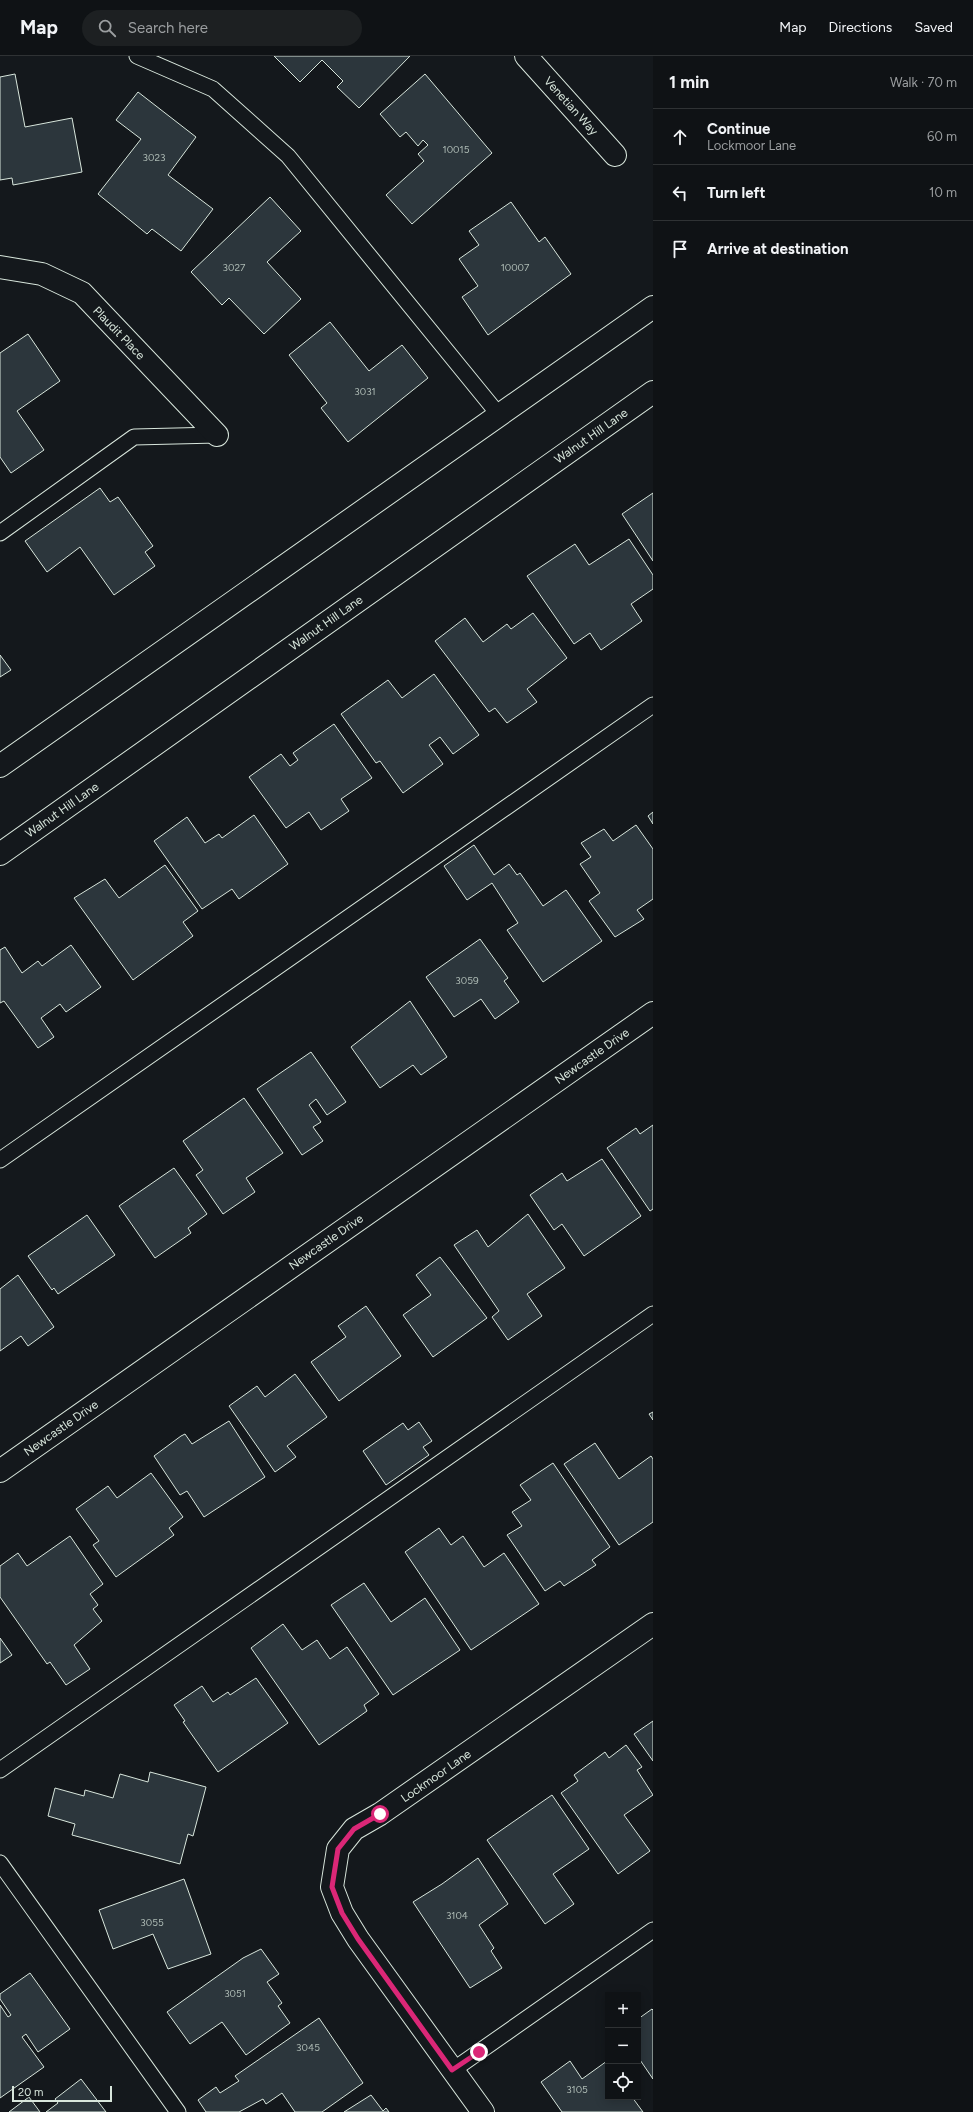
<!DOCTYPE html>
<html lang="en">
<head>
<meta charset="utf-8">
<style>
	body { margin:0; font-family:Figtree,sans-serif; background:#1d2022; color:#f1f3f6 }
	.controls { position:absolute; right:12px; bottom:12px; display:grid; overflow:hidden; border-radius:0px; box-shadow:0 2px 10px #0003 }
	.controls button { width:36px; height:36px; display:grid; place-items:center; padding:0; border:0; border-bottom:1px solid #2f3234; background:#0f1215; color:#f1f3f6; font:20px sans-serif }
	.scale { position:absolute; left:12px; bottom:10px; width:100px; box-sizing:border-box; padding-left:4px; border:2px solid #d8e6dc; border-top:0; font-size:11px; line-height:14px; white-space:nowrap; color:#d8e6dc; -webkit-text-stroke:3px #14181c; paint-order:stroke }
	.stop { position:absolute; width:12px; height:12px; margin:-9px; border:3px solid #db2777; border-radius:50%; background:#fff }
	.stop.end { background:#db2777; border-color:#fff; box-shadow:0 1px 4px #0008 }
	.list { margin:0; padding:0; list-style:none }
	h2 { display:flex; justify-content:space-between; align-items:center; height:52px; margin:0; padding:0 16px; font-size:17px }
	h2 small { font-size:13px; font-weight:400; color:#9b9ea0 }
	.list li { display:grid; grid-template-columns:26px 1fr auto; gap:12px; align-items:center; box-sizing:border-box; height:56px; padding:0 16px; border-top:1px solid #2f3234 }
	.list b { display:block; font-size:15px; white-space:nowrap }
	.list p { margin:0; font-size:13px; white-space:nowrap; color:#9b9ea0 }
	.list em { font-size:13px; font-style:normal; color:#9b9ea0 }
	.icon { flex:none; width:22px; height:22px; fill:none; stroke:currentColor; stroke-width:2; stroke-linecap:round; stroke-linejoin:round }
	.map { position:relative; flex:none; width:653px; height:2056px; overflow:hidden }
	header { display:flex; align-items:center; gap:24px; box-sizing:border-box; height:56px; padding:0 20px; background:#0f1215; border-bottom:1px solid #2f3234 }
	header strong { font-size:19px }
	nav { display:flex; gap:22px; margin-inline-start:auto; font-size:14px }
	.search { width:280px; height:36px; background:#1d2022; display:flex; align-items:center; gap:10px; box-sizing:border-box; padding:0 14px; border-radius:22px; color:#9b9ea0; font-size:15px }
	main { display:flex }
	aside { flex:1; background:#0f1215 }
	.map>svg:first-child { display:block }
</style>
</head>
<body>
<header>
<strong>Map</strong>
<div class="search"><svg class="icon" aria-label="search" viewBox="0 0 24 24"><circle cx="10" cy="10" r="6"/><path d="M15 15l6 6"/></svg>Search here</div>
<nav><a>Map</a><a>Directions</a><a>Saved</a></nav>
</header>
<main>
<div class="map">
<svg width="653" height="2056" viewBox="0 0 653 2056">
	<rect width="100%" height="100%" fill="#14181c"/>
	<g fill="#2c363c" stroke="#d8e6dc">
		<polygon points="274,0 410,0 359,52 337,31 343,25 322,4 300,26"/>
		<polygon points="15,18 25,71 72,62 82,116 13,129 12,122 0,124 0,21"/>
		<polygon points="425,18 492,97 412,168 386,139 424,105 418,98 428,89 423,84 418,90 406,76 400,81 380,58"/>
		<polygon points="138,36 196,81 168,119 213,153 181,195 152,173 147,178 98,138 141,83 116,64"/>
		<polygon points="270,141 301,175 267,206 301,243 264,278 229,242 222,249 191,216"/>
		<polygon points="511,146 539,186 545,181 571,218 488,279 462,241 478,230 459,203 479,189 469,175"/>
		<polygon points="330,266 369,315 402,289 428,322 348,386 321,352 327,347 289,299"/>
		<polygon points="28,278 60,325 17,355 44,394 11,417 0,401 0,297"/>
		<polygon points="100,432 110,446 118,441 153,490 145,496 155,510 114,539 80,491 47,516 25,485"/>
		<polygon points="653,437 653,505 622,458"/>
		<polygon points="629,483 653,519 653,533 631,548 642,565 601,594 590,577 574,588 527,520 575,488 589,509"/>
		<polygon points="533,557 567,602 527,633 537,646 507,667 495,652 489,656 435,585 465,562 483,586 507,568 511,573"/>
		<polygon points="0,599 11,614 0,621"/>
		<polygon points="434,618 479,679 453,698 440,681 429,689 443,708 403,737 380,705 376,707 341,658 388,624 402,642"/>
		<polygon points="334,668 372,722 341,743 349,755 321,774 309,756 286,772 249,721 281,698 290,710 298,704 293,697"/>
		<polygon points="653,756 653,768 648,760"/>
		<polygon points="254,759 288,808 239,843 232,833 202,853 154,785 187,761 205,787 219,778 222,782"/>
		<polygon points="636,769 653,793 653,843 637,854 644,863 615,881 589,845 600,837 580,808 591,801 581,787 604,773 613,785"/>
		<polygon points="474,789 494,819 509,808 517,819 520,817 543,850 566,834 602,885 543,926 507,874 518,867 492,827 467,844 444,810"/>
		<polygon points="165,809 198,855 183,866 193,880 133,924 74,842 105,823 119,842"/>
		<polygon points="480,883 508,922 504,925 519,946 495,963 481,943 454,961 426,921"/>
		<polygon points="71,889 101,931 66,956 60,948 41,962 54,981 38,992 4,945 0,947 0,894 5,891 22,917 38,905 42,910"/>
		<polygon points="410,945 447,1001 421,1019 413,1009 380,1032 351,991"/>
		<polygon points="311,996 346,1046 327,1059 316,1043 309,1049 321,1066 313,1071 323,1085 302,1099 257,1033"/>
		<polygon points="244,1042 283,1097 246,1122 255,1136 223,1158 196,1119 203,1114 183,1085"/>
		<polygon points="653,1069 653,1153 650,1155 607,1092 636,1072 640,1078"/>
		<polygon points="602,1103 641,1160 584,1200 562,1168 554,1174 530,1139 562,1117 567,1125"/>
		<polygon points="174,1112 207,1158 188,1172 191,1177 155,1202 119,1150"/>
		<polygon points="528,1158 565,1212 527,1238 542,1260 508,1284 492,1261 499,1255 454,1189 477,1174 488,1191"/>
		<polygon points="87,1159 115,1199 58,1238 54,1232 52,1234 28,1200"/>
		<polygon points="440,1201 487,1262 433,1301 403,1259 431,1239 416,1219"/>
		<polygon points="18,1219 54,1271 28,1290 21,1280 0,1295 0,1233"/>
		<polygon points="366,1250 401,1300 339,1345 311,1306 346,1281 338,1270"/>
		<polygon points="295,1318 327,1361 287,1390 296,1401 275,1416 229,1350 257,1330 265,1341"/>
		<polygon points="653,1356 653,1364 649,1358"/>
		<polygon points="229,1365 265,1421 204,1461 187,1435 180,1439 154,1400 181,1380 185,1378 192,1388"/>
		<polygon points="419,1366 432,1385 423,1391 429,1399 386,1429 363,1395 403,1367 408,1374"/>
		<polygon points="595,1387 619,1423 651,1400 653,1403 653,1466 619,1489 564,1408"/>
		<polygon points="553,1407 610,1491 592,1504 596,1509 564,1530 560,1525 545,1535 507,1479 522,1470 512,1456 531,1444 520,1429"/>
		<polygon points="151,1417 183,1461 169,1472 174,1479 116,1521 93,1489 99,1485 76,1453 108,1430 117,1442"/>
		<polygon points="439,1472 451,1489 463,1480 484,1511 504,1497 539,1548 471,1594 405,1496"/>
		<polygon points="70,1480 103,1528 90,1538 98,1549 93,1553 102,1565 74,1589 90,1613 66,1629 50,1606 47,1608 0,1541 0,1510 18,1497 27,1510"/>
		<polygon points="364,1527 391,1566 425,1542 460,1594 393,1639 331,1549"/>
		<polygon points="283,1568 302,1594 317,1584 330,1603 347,1591 379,1638 364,1649 367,1655 319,1689 251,1592"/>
		<polygon points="0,1582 12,1599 0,1607"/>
		<polygon points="256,1622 288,1667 218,1716 183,1666 185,1665 174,1649 202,1630 213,1646 228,1636 230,1639"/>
		<polygon points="653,1665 653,1705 634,1678"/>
		<polygon points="626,1689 642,1711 637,1714 653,1739 624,1759 650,1795 618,1818 561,1737 578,1725 574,1719 605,1696 609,1702"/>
		<polygon points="150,1716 206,1731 193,1780 188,1778 180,1808 72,1779 75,1768 48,1760 55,1732 84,1740 85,1734 113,1742 120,1718 148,1726"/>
		<polygon points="552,1739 589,1793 553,1818 574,1848 545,1868 487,1784"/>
		<polygon points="478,1802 508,1848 479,1869 494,1892 491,1895 502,1912 470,1932 413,1846 442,1828"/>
		<polygon points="184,1823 211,1898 168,1913 153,1878 113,1893 99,1854"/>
		<polygon points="261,1893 279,1918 267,1926 282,1947 278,1950 290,1967 246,1999 222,1966 190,1988 167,1956 243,1902"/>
		<polygon points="30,1917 70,1973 38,1996 26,1978 22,1981 44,2011 0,2042 0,1949 8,1961 11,1959 0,1943 0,1938"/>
		<polygon points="652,1953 653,1954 653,2023 638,2001 638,1963"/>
		<polygon points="319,1962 363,2027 322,2056 295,2056 282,2037 266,2048 263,2043 239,2056 206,2056 198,2044 216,2031 220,2037 239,2025 235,2020"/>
		<polygon points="570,2005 582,2023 607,2005 608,2041 632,2041 643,2056 562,2056 541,2026"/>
		<polygon points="81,2023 106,2056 46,2056 58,2047 55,2043"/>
		<polygon points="371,2039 383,2055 386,2052 389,2056 344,2056"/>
		<polygon points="29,2041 40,2056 9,2056"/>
	</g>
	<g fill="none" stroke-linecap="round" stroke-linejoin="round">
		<g stroke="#d8e6dc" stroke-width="17">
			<g id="lane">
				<polyline points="137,0 213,33 288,100 499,359"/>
				<polyline points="0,477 134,381 217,379"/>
				<polyline points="0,1104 653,649"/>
				<polyline points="0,1714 653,1258"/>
				<polyline points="0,1807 178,2056"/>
				<polyline points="453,2014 653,1874"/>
			</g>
		</g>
		<g stroke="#d8e6dc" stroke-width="24">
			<g id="street">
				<polyline points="526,0 615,99"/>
				<polyline points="0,211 42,218 82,237 217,379"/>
				<polyline points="0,1415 653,957"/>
				<polyline points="483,2056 358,1883 342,1857 332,1831 338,1793 354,1773 380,1758 653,1568"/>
			</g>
		</g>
		<g stroke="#d8e6dc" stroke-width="24">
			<g id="secondary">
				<polyline points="0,710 653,251"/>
				<polyline points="0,798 653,336"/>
			</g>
		</g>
		<use href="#lane" stroke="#14181c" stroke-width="15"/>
		<use href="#street" stroke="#14181c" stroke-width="22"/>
		<use href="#secondary" stroke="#14181c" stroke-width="22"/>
	</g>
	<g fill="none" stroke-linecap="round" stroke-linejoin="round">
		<polyline stroke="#db2777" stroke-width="5" points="380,1758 354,1773 338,1793 332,1831 342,1857 358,1883 452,2014 479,1996"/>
	</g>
	<g text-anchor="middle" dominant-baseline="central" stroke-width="3" stroke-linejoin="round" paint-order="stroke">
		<g font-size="10" fill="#adbab4">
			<text x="456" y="93">10015</text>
			<text x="154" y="101">3023</text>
			<text x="234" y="211">3027</text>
			<text x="515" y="211">10007</text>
			<text x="365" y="335">3031</text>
			<text x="467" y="924">3059</text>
			<text x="457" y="1859">3104</text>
			<text x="152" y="1866">3055</text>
			<text x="235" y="1937">3051</text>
			<text x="308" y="1991">3045</text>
			<text x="577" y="2033">3105</text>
		</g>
		<g font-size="12" fill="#d8e6dc" stroke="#14181c">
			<text transform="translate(571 50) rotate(48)">Venetian Way</text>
			<text transform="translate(119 277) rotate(46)">Plaudit Place</text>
			<text transform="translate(591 380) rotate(-35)">Walnut Hill Lane</text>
			<text transform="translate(326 567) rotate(-35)">Walnut Hill Lane</text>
			<text transform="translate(62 754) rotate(-35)">Walnut Hill Lane</text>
			<text transform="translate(592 1000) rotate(-35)">Newcastle Drive</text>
			<text transform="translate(326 1186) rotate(-35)">Newcastle Drive</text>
			<text transform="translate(61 1372) rotate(-35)">Newcastle Drive</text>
			<text transform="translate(436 1720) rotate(-35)">Lockmoor Lane</text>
		</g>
	</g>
</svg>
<div class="controls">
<button>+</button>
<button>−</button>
<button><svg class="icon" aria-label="locate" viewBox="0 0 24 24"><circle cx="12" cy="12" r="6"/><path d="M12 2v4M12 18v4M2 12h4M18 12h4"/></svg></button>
</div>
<div class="scale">20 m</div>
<div class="stop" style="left:380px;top:1758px"></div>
<div class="stop end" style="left:479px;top:1996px"></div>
</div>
<aside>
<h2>1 min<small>Walk · 70 m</small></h2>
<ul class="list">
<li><svg class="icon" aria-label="ahead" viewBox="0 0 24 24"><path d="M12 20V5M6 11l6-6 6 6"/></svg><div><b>Continue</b><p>Lockmoor Lane</p></div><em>60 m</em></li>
<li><svg class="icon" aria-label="left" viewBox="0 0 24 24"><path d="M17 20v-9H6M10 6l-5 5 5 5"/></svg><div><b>Turn left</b></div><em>10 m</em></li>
<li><svg class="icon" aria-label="arrive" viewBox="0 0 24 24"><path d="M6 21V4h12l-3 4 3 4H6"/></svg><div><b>Arrive at destination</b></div></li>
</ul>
</aside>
</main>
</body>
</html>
